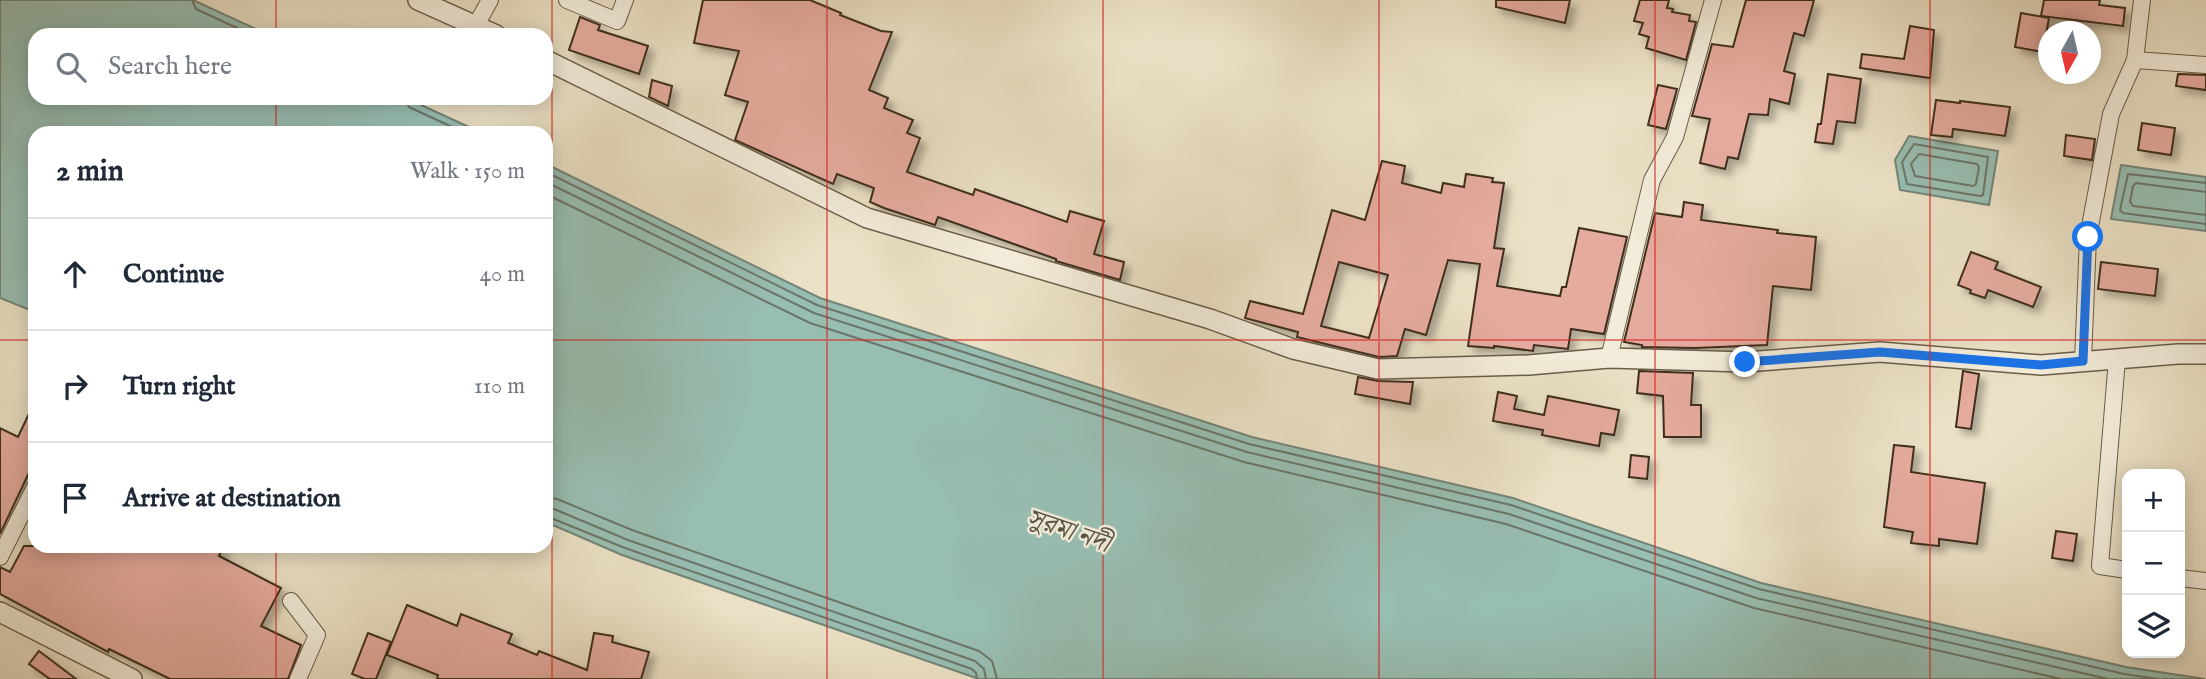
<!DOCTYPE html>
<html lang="en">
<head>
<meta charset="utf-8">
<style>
	body { margin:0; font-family:"IM FELL English","Noto Serif Bengali",serif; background:#f2f2f3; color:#1f2937 }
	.controls { position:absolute; right:21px; bottom:21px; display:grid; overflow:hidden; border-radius:14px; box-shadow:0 4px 18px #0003 }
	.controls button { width:63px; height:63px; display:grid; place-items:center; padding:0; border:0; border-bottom:2px solid #e0e1e3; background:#fff; color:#1f2937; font:35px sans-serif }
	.compass { position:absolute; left:2038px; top:21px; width:63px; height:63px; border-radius:50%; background:#fff; box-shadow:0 4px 18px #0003; rotate:188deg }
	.stop { position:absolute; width:21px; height:21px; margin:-16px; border:5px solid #1a73e8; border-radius:50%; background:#fff }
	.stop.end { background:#1a73e8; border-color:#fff; box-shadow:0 2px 7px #0008 }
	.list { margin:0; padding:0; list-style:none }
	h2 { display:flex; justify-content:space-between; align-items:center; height:91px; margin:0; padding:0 28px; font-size:30px }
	h2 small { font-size:23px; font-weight:400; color:#747a83 }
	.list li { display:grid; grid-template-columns:46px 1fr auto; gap:21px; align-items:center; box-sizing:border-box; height:112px; padding:0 28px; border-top:2px solid #e0e1e3 }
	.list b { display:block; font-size:26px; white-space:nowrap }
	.list em { font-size:23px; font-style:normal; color:#747a83 }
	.icon { flex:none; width:38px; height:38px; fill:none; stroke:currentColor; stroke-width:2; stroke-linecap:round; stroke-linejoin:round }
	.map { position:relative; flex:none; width:2206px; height:679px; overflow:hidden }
	.search { position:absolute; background:#fff; box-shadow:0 4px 18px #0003; left:28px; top:28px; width:525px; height:77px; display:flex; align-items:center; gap:18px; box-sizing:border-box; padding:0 24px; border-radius:21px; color:#747a83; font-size:26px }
	.panel { position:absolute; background:#fff; box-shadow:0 4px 18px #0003; left:28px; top:126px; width:525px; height:427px; border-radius:21px }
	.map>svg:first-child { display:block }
</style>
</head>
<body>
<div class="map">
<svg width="2206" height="679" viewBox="0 0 2206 679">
	<defs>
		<filter id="shadow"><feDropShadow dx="6" dy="6" stdDeviation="3.5" flood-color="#0004"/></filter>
	</defs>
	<rect width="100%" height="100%" fill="#ebe1c6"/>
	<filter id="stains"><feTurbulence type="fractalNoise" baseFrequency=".00286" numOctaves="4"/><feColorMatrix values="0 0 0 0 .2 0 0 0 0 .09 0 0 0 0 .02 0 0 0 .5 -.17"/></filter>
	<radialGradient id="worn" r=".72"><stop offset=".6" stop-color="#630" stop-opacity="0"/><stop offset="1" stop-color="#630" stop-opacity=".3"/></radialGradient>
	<g fill="#98beb2" stroke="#748577" stroke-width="2">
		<polygon points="0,0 193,0 269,35 35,35 35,98 406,98 482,133 35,133 35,312 0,298"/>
		<polygon points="1909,136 1998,151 1989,205 1900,190 1895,160"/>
		<polygon points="546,164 820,298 1252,437 1513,498 1761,583 2126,667 2205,679 979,679 622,555 546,522"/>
		<polygon points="2121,165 2206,177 2206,231 2111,219"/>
	</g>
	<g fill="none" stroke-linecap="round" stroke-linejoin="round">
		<g stroke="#6c7668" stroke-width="2">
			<polyline points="192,0 196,9 252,35"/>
			<polyline points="405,98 409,107 465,133"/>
			<polygon points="1914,144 1988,157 1983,195 1980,196 1907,184 1902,162"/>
			<polygon points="1919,154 1977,164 1979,167 1976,184 1973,186 1915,176 1911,164"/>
			<polyline points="546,172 817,305 1249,444 1511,505 1759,589 2124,674 2158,679"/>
			<polyline points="546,182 814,313 1247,452 1509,514 1756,598 2108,679"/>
			<polyline points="2206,183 2128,174 2120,210 2123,213 2206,224"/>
			<polyline points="2206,192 2136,183 2133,186 2130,202 2133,206 2206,215"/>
			<polyline points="546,194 810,323 1244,462 1506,524 1754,608 2061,679"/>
			<polyline points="546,497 557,499 632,530 979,651 992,661 997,679"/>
			<polyline points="546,508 554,509 628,540 975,661 984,669 986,679"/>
			<polyline points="546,516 625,548 972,669 976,673 977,679"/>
		</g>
	</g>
	<g fill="#e5ab9e" stroke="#3f2f1e" stroke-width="2" fill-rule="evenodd" filter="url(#shadow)">
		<polygon points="703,0 810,0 841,13 840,15 881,31 892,32 869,90 888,98 884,108 913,120 907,133 920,138 907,172 973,195 975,189 1067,222 1070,211 1104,221 1094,254 1124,262 1120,280 1056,261 1056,259 938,217 935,225 884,208 870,202 874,188 837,174 833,184 735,140 748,102 725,95 739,51 694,43"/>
		<polygon points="1496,0 1570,0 1565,23 1496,7"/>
		<polygon points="1640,0 1669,0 1667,8 1673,9 1672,12 1690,15 1689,21 1696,22 1686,60 1646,48 1649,37 1639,34 1643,23 1634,21"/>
		<polygon points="1746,0 1814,0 1804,36 1794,33 1784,71 1795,74 1789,104 1770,99 1768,115 1749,114 1738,159 1728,157 1725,169 1700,163 1710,119 1692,116 1712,44 1733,47"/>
		<polygon points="2044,0 2100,0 2099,5 2125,8 2123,26 2041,16"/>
		<polygon points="2021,13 2049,18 2043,52 2015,47"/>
		<polygon points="580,17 600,25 598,30 648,46 639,74 569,50"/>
		<polygon points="1910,26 1934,30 1930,78 1860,68 1862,54 1904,59"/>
		<polygon points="1828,74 1861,79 1855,123 1837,121 1833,144 1815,142 1818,124 1821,124"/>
		<polygon points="2178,74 2206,75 2206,90 2176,86"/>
		<polygon points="652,80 672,86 668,106 649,97"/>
		<polygon points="1658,85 1677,89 1666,129 1648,125"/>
		<polygon points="1936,100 1960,103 1960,101 2010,107 2005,136 1953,129 1952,137 1931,135"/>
		<polygon points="2142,123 2175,128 2171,155 2138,150"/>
		<polygon points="2066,135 2095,139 2092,160 2064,156"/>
		<path d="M1382,161L1405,166L1402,183L1441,193L1443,183L1464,187L1466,174L1493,178L1492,182L1504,183L1494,248L1504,249L1497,286L1560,296L1562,287H1566L1579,228L1627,237L1604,334L1571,329L1568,349L1534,345L1533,351L1494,346V348L1468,346L1480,264L1448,260L1426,335L1405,329L1397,356L1379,357L1297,337L1298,332L1245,318L1250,301L1303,314L1332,210L1365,220ZM1339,262L1388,275L1369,338L1321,326Z"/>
		<polygon points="1684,202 1703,205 1701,220 1778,230 1777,233 1816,237 1811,290 1773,286 1767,345 1695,348 1642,347 1642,345 1624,342 1655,213 1682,217"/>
		<polygon points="1971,252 1998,262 1995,269 2041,287 2033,307 1988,290 1985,298 1970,293 1971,290 1958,285"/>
		<polygon points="2101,262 2158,269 2155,296 2098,289"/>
		<polygon points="1639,371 1693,373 1691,405 1701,405 1701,437 1664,437 1663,396 1637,393"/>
		<polygon points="1963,371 1979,374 1971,429 1956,427"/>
		<polygon points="1358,377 1378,381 1413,382 1410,404 1355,394"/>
		<polygon points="1498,392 1517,396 1514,409 1544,415 1548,396 1619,410 1614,435 1601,433 1599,446 1542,435 1543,430 1493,421"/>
		<polygon points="35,401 35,460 0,534 0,428 18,437"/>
		<polygon points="1894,445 1914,447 1911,472 1985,483 1977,544 1939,539 1939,546 1911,543 1913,532 1884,527"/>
		<polygon points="1631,455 1649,457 1647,479 1629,477"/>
		<polygon points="2056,531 2077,534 2073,561 2052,558"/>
		<polygon points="24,546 224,546 219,556 281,588 261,626 301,645 288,679 170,679 109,649 108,652 0,594 0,567 10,572"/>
		<polygon points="407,605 457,626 461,614 512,634 508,643 537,655 539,651 587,670 594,633 613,636 612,642 649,652 641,679 437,679 438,675 387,655"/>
		<polygon points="368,633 391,642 376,679 365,679 352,674"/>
		<polygon points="39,651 76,679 50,679 29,664"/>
	</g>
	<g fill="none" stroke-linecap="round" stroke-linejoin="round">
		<g stroke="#6a5c48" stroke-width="18">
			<g id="minor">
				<polyline points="567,0 617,21 625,0"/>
				<polyline points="476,25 490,0"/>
				<polyline points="2135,60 2142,0"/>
				<polyline points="1609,358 1652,180 1675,137 1713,0"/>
				<polyline points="2117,359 2100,566 2127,570"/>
				<polyline points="2083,361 2088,237 2111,114 2135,60 2206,65"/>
				<polyline points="0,557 35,487"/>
				<polyline points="2180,578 2206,581"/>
				<polyline points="291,601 317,635 298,679"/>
			</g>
		</g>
		<g stroke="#6a5c48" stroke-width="22">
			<g id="tertiary">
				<polyline points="418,0 496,35"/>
				<polyline points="546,60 867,218 1210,319 1293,349 1378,369 1529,365 1609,358 1745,362 1880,352 2041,365 2178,354 2206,354"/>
				<polyline points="0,612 132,679"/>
			</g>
		</g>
		<use href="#minor" stroke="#f2ecda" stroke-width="16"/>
		<use href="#tertiary" stroke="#f2ecda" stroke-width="19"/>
	</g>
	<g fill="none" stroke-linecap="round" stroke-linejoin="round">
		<polyline stroke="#1a73e8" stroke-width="9" points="1745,362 1880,352 2041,365 2083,361 2088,237"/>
	</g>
	<path fill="none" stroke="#d62828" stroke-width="2" stroke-opacity="0.55" d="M276,0V35M552,0V679M827,0V679M1103,0V679M1379,0V679M1655,0V679M1930,0V679M276,98V133M0,340H35M546,340H2206M276,546V679"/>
	<g text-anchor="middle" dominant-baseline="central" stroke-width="5" stroke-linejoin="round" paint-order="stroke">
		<g font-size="26" font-style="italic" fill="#555343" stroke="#f2ecda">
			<text transform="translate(1068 531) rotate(19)">সুরমা নদী</text>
		</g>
	</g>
	<rect width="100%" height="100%" filter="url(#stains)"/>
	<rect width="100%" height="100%" fill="url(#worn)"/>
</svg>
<div class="controls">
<button>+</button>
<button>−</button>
<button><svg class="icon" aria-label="layers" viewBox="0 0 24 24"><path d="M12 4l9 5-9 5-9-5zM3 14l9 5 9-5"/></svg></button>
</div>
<svg class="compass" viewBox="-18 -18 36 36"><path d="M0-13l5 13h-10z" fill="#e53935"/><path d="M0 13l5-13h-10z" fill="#747a83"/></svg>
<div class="stop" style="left:2088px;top:237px"></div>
<div class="stop end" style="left:1745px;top:362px"></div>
<div class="search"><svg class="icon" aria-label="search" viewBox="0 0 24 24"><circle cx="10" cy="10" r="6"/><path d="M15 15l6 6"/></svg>Search here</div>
<section class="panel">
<h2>2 min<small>Walk · 150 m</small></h2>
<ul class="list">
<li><svg class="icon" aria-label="ahead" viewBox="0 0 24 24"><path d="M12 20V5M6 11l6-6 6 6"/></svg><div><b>Continue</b></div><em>40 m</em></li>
<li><svg class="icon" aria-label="right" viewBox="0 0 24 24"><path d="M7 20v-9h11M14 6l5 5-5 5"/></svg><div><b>Turn right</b></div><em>110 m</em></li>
<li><svg class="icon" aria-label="arrive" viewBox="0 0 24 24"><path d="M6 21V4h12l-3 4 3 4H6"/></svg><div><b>Arrive at destination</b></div></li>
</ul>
</section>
</div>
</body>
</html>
